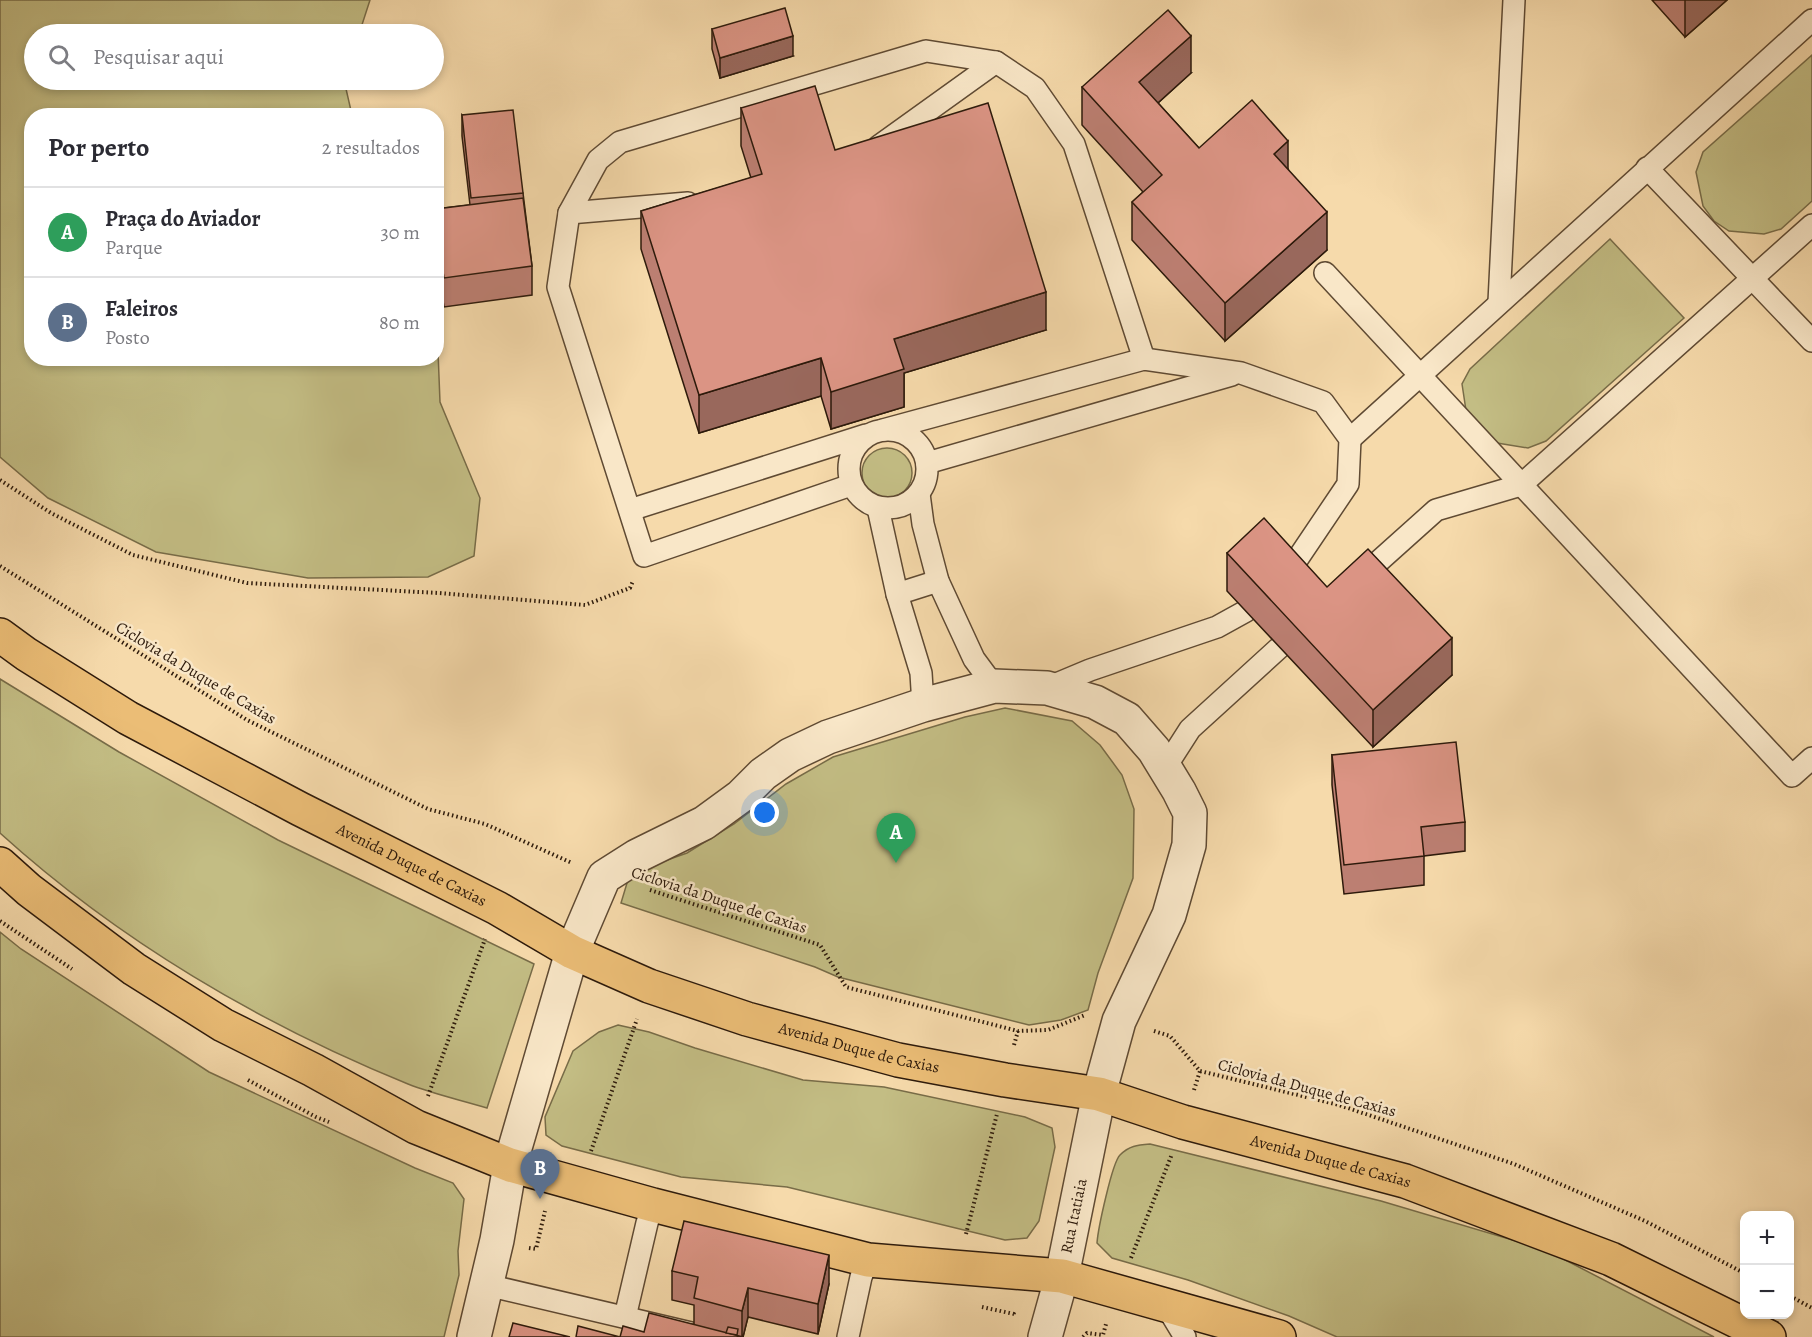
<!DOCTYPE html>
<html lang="pt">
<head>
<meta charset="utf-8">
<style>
	body { margin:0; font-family:Alegreya,serif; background:#f7f7f7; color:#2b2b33 }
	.controls { position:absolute; right:18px; bottom:18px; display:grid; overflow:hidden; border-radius:12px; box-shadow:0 3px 9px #0003 }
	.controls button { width:54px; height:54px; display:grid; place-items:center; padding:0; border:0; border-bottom:2px solid #e1e1e2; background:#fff; color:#2b2b33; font:30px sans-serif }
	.you { position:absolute; left:765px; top:813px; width:21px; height:21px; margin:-15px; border:4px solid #fff; border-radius:50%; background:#1a73e8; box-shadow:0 0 0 9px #1a73e833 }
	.badge { display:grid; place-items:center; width:39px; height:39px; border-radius:50%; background:#111827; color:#fff; font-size:20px; font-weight:700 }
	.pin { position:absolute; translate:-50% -50px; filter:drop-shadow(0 2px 3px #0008) }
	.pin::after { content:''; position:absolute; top:32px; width:21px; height:18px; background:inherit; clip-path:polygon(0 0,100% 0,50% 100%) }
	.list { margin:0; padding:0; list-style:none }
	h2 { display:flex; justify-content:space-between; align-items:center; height:78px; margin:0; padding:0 24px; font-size:26px }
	h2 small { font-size:20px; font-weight:400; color:#7c7c81 }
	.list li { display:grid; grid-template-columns:39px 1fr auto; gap:18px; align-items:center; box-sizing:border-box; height:90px; padding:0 24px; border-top:2px solid #e1e1e2 }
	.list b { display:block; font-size:22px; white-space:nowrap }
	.list p { margin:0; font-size:20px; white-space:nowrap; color:#7c7c81 }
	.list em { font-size:20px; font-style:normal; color:#7c7c81 }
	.icon { flex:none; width:33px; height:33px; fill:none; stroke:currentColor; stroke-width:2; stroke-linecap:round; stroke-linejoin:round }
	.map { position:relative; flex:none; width:1812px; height:1337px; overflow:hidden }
	.search { position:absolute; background:#fff; box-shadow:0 3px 9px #0003; left:24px; top:24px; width:420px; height:66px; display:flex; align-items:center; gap:15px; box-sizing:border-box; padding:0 21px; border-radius:33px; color:#7c7c81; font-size:22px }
	.panel { position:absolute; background:#fff; box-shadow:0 3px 9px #0003; left:24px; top:108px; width:420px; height:258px; border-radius:24px }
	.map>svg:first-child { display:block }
</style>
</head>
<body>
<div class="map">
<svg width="1812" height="1337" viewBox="0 0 1812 1337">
	<rect width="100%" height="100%" fill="#f6daab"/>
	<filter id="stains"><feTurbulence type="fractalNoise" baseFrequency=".00333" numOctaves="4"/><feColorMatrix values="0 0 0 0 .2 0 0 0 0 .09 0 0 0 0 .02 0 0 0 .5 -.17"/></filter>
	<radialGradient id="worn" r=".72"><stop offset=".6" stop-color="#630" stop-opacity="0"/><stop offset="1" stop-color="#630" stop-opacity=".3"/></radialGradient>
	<g fill="#c3bd84" stroke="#786c48" stroke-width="1.5">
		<polygon points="0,0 370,0 359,34 34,34 34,80 344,80 352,115 32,116 32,358 436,358 437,326 440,402 480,498 474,556 428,577 308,578 156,552 48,498 0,457"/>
		<polygon points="1812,55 1812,201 1781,229 1764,234 1729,231 1714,221 1703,206 1696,172 1703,152"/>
		<polygon points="1610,239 1684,318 1546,441 1528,448 1491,442 1467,417 1462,384 1470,369"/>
		<circle cx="887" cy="473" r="25"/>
		<path d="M0,679L119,752L278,840L534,964L487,1108C461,1100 433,1094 408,1084C260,1024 118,940 0,833Z"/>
		<polygon points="1005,708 1072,721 1100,745 1122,775 1134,809 1133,878 1098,973 1088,1010 1061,1020 1029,1025 838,977 815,967 621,903 630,873 687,853 734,824 786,784 833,757 965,717"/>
		<polygon points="0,932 21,949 209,1072 415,1168 453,1183 464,1199 458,1251 459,1275 444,1337 0,1337"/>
		<polygon points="618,1025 649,1032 695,1048 803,1080 884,1087 1025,1117 1052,1128 1055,1147 1039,1221 1027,1238 1005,1240 787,1187 681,1177 562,1146 546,1135 545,1117 573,1051 599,1032"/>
		<path d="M1150,1144L1381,1201L1546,1250L1714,1337H1337L1289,1316L1188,1280L1112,1258L1097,1243C1098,1229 1112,1163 1120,1155C1129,1146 1137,1145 1150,1144Z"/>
	</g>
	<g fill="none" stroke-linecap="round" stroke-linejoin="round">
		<g stroke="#5f4a33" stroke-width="24">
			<g id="service">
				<polyline points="879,146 996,62"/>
				<polyline points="1647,168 1812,341"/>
				<polyline points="569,213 688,203"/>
				<polyline points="1325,273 1792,776 1812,758"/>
				<polyline points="1499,302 1514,0"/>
				<circle cx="888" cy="469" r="39"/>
				<polyline points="883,430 1144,359 1241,373 1323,402 1350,439 1348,484 1284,579"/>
				<polyline points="1350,439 1812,20"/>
				<polyline points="927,463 1232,375"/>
				<polyline points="851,485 644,556 558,287 569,213 598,160 620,142 926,51 996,62 1035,88 1074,144 1144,359"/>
				<polyline points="919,494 923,524 938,581 974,659 994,686"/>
				<polyline points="878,508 897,594 921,673 923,705"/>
				<polyline points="630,510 866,435"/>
				<polyline points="1359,579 1436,510 1521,485 1812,225"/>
				<polyline points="897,594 938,581"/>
				<polyline points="1047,688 1090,670 1217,627 1246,611"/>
				<polyline points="1165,768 1190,729 1280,647"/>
				<polyline points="487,1285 708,1337"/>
				<polyline points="1165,1304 1185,1337"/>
				<polyline points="625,1317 647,1223 653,1205"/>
				<polyline points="848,1337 861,1277 868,1260"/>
			</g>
		</g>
		<g stroke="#5f4a33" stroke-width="36">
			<polyline id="minor" points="474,1337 497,1240 510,1165 572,952 604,877 637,856 704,823 741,796 763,774 790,755 828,737 923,705 994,686 1047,688 1095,702 1127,719 1154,750 1179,791 1190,813 1189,845 1169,915 1119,1021 1099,1094 1062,1276 1045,1337"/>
		</g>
		<g stroke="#2d1a0b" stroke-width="36">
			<g id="primary">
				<path id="s1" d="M0,635L26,654L128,718L300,809L497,908L572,952L649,986L747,1019L898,1060L1005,1080L1099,1094L1183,1122L1405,1181L1611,1259L1769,1337"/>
				<polyline points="0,864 29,890 134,969 223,1025 313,1070 416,1127 510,1165 653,1205 868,1260 1062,1276 1279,1337"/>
			</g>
		</g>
		<g stroke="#2d1a0b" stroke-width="4" stroke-dasharray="1.5 3" stroke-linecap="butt">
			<polyline points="0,480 51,513 133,555 247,583 439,593 585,605 630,588 633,581"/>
			<polyline points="0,566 247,720 428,809 485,824 572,863"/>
			<polyline points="650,890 820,945 846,987 1018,1031 1048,1030 1085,1015"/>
			<polyline points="0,921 72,969"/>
			<polyline points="1154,1031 1170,1036 1200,1071 1339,1105 1514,1164 1645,1221 1744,1273"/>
			<polyline points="1014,1045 1018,1031"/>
			<polyline points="248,1080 316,1117 329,1122"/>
			<polyline points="1194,1090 1200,1071"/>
			<polyline points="428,1096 485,939"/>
			<polyline points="591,1151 637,1019"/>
			<polyline points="966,1234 997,1114"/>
			<polyline points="529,1248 536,1249 545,1211"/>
			<polyline points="1131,1258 1172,1154"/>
			<polyline points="1790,1296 1812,1308"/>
			<polyline points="982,1307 1014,1314 1014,1316"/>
			<polyline points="1083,1337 1087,1333 1103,1335 1106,1324"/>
		</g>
		<use href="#service" stroke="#f9e7c8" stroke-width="21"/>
		<use href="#minor" stroke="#f9e7c8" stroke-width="33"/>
		<use href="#primary" stroke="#ebbd76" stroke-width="33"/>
	</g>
	<g fill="#bc7f72" stroke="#2d1a0b" stroke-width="1.5">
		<polygon points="1652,0 1727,0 1685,37"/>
		<polygon points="712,29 793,56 720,78 712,49"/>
		<polygon points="1191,73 1158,103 1199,148 1288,169 1327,250 1225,341 1132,240 1132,202 1143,192 1082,125 1082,87"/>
		<polygon points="741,108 835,150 1046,330 904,373 904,407 831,429 821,396 699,433 641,249 641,211 751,178 741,146"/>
		<polygon points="462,115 523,193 532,266 532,295 444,307 436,254 436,209 470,205 462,136"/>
		<polygon points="1227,553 1327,587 1452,675 1373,747 1227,591"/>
		<polygon points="1332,755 1465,822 1465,851 1424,856 1424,885 1344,894 1332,785"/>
		<polygon points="672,1271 829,1284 818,1334 748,1317 743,1337 620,1337 644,1332 694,1324 694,1305 672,1300"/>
	</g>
	<g fill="#99685c" stroke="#2d1a0b" stroke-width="1.5">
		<polygon points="1685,0 1727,0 1685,37"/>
		<polygon points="793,36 793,56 720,78 720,58"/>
		<polygon points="1191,36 1191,73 1139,120 1139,82"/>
		<polygon points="1288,141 1288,178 1274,154"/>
		<polygon points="1327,212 1327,250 1225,341 1225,303"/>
		<polygon points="1046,292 1046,330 904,373 904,407 831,429 831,392 894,339"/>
		<polygon points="821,358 821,396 699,433 699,395"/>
		<polygon points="1452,638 1452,675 1373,747 1373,710"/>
		<polygon points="829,1255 829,1284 818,1334 818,1304"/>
		<polygon points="748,1288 748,1317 743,1337 742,1337 742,1311"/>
	</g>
	<g fill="#db9484" stroke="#2d1a0b" stroke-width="1.5">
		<polygon points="785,8 793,36 720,58 712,29"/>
		<polygon points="1168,10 1191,36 1139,82 1199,148 1252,100 1288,141 1274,154 1327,212 1225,303 1132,202 1162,175 1082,87"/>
		<polygon points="815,86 835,150 988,103 1046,292 894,339 904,369 831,392 821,358 699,395 641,211 762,174 741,108"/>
		<polygon points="513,110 523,193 471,198 462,115"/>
		<polygon points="523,198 532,266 444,278 436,224 436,209"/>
		<polygon points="1264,518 1327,587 1368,549 1452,638 1373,710 1227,553"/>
		<polygon points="1456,742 1465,822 1421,827 1424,856 1344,865 1332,755"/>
		<polygon points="684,1221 829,1255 818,1304 748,1288 742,1311 694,1298 698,1277 672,1271"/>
		<polygon points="649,1313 743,1337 576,1337 578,1326 620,1337 623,1326 644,1332"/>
		<polygon points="513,1323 570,1337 509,1337"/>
		<polygon points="728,1327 738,1329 737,1335 726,1333"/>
	</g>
	<g text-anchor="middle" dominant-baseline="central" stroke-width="5" stroke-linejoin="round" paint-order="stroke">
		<g font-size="16" fill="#2d1a0b" stroke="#f9e7c8">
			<text transform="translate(196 673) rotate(31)">Ciclovia da Duque de Caxias</text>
			<text stroke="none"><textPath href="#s1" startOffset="472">Avenida Duque de Caxias</textPath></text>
			<text transform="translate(719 900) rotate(18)">Ciclovia da Duque de Caxias</text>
			<text stroke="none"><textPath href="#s1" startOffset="958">Avenida Duque de Caxias</textPath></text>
			<text transform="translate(1307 1088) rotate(15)">Ciclovia da Duque de Caxias</text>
			<text stroke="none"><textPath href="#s1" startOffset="1444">Avenida Duque de Caxias</textPath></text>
			<text transform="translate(1074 1216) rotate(-78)">Rua Itatiaia</text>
		</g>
	</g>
	<rect width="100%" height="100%" filter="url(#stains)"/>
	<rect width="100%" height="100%" fill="url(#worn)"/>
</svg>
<div class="controls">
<button>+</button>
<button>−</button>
</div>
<div class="you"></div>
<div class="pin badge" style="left:896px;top:863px;background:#2e9e5b">A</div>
<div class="pin badge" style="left:540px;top:1199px;background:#5c6f8a">B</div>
<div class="search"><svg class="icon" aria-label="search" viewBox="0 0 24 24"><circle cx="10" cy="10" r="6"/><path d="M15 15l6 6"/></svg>Pesquisar aqui</div>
<section class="panel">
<h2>Por perto<small>2 resultados</small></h2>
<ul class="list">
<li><span class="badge" style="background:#2e9e5b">A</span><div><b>Praça do Aviador</b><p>Parque</p></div><em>30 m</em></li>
<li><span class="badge" style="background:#5c6f8a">B</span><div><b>Faleiros</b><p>Posto</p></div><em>80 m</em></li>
</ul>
</section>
</div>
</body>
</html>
